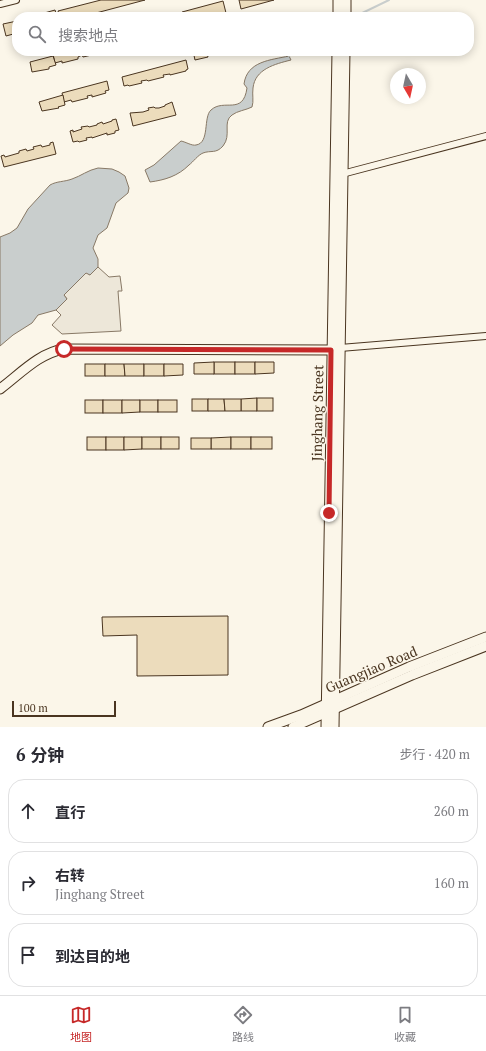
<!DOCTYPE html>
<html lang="zh">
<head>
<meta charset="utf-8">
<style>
	body { margin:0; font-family:"PT Serif","Noto Sans SC",serif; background:#f7f7f7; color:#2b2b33 }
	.compass { position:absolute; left:390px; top:68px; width:36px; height:36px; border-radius:50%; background:#fff; box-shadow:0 2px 10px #0003; rotate:171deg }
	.scale { position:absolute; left:12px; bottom:10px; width:104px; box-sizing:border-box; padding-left:4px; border:2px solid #4a3520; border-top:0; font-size:11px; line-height:14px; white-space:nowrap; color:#4a3520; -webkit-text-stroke:3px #fbf6e9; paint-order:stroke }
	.stop { position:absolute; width:12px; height:12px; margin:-9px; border:3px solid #c62828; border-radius:50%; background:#fff }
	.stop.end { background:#c62828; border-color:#fff; box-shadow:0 1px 4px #0008 }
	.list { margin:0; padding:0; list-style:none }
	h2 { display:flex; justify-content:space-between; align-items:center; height:52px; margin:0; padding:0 16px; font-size:17px }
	h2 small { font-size:13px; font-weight:400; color:#7c7c81 }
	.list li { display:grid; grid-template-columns:26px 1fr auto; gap:12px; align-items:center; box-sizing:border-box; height:64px; margin:0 8px 8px; padding:0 8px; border:1px solid #e1e1e2; border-radius:16px }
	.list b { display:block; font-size:15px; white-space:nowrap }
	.list p { margin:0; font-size:13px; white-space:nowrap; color:#7c7c81 }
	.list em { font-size:13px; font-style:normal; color:#7c7c81 }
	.icon { flex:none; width:22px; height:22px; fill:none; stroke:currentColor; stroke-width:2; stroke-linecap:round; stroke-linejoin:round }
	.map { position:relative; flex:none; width:486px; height:727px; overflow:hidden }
	.search { position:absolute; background:#fff; box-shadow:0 2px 10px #0003; left:12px; right:12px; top:12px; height:44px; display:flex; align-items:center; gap:10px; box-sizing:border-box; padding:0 14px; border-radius:16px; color:#7c7c81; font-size:15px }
	.sheet { height:268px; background:#fff }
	nav { display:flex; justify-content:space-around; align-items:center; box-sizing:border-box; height:56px; border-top:1px solid #e1e1e2; background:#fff; font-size:11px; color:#7c7c81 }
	nav a { display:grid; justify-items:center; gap:2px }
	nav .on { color:#c62828 }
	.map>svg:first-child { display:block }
</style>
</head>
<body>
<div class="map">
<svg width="486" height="727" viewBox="0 0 486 727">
	<rect width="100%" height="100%" fill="#fbf6e9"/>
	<polygon fill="#ede7d9" stroke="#887966" points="98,267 109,277 120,276 122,291 118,291 121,331 62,334 52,325 61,315 56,310 67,299 64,295 86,272 90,275"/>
	<g fill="#c9cecd" stroke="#887966">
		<path d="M289,56L291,60C275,64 255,69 253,88C252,95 254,101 252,107C246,110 237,111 232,115C222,122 232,135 223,146C216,154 211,150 203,153C198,155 193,162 189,165C178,176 165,180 150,182L145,170L154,165L181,141C186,142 192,146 196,145C210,143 203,117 211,110C224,98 243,116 247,88L244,84C247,61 271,60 289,56Z"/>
		<path d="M98,168L112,169L119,172L125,176L129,188L128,193L116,203L107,228L98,235L93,248L98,259V267L90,275L86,273L64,295L67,299L56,310L38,315L32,323L13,335L0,346V237L10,233L17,228L28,209L50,185C57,181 64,182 72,179C81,176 88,170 98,168Z"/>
	</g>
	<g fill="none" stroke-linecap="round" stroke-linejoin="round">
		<g stroke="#c9cecd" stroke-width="2">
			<polyline points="354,17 389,0"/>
			<polyline points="289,56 295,51"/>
		</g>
	</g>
	<g fill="#ecdcbc" stroke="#4a3520">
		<polygon points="101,0 145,0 81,17 60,17 58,11"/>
		<polygon points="239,0 274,0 241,9"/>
		<polygon points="223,1 226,13 212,17 184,17 182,12"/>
		<polygon points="55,10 57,17 30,17"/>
		<polygon points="17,21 17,33 6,36 3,24"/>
		<polygon points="63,51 99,51 96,52 96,54 83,57 82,55 78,57 78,59 62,63 62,61 55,63 53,54"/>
		<polygon points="193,51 229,51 215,55 214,51 207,53 208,57 195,60"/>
		<polygon points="53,56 56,65 49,67 49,69 32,72 30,62"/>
		<polygon points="186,60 188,69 186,70 186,71 170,75 170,74 163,75 164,77 148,81 147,80 141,81 142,83 129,86 128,85 124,86 122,77"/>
		<polygon points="107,81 109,90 105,91 106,93 92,97 92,95 87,96 88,98 72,102 71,100 64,102 62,93"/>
		<polygon points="63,95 65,105 58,107 59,108 42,111 39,102"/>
		<polygon points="172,102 176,115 133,126 130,113 143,112 149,110 148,108 154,107 155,108 159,108 165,106 165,105"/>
		<polygon points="116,119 119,130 115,131 115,133 107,135 107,133 92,138 92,137 86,138 87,140 79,142 78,141 73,142 70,131 73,130 73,132 82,129 81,127 88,126 89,127 97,125 97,124 102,122 103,124 112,121 112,120"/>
		<polygon points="53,142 56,154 4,167 1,156 4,155 5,157 19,153 19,151 26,149 27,151 34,149 33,147 41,145 42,147 50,145 50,143"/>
		<rect x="214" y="362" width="21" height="12"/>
		<polygon points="214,362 214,374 194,374 194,363"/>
		<rect x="235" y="362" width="20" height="12"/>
		<polygon points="255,362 274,362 274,373 255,374"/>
		<rect x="85" y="364" width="20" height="12"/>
		<polygon points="105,364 124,364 125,376 105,376"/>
		<polygon points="124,364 144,364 144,376 125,376"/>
		<rect x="144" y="364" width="20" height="12"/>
		<polygon points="164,364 183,364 183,375 164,376"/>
		<polygon points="257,398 257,411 241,411 241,399"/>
		<rect x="257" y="398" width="16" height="13"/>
		<rect x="192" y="399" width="16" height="12"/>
		<polygon points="208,399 224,399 225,411 208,411"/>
		<polygon points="224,399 241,399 241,411 225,411"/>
		<rect x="85" y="400" width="18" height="13"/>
		<rect x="103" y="400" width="19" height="13"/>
		<polygon points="122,400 140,400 140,412 122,413"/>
		<rect x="140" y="400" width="18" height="12"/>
		<rect x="158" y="400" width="19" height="12"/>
		<rect x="87" y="437" width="19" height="13"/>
		<rect x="106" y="437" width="18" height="13"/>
		<polygon points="124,437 142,437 142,449 124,450"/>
		<rect x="142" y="437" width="19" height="12"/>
		<rect x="161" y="437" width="18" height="12"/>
		<polygon points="231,437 231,449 211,449 211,438"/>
		<rect x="231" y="437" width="20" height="12"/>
		<rect x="251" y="437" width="21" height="12"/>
		<rect x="191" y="438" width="20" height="11"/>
		<polygon points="228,616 228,675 137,676 137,635 103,636 102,617"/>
	</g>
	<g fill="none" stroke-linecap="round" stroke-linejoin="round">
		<g stroke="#4a3520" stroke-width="8">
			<g id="street">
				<polyline points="0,4 16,0"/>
				<polyline points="342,174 486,136"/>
				<polyline points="340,348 486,336"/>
			</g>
		</g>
		<g stroke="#4a3520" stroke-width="11">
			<g id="secondary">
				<polyline points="338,17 338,0"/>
				<polyline points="346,17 346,0"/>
				<path d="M0,389C20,374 39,353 64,349L331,350"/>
				<polyline points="268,727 301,715 409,667 486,637"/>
				<polyline points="293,727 412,675 486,646"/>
				<polyline points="326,727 337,51"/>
				<polyline points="334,727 345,51"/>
			</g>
		</g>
		<use href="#street" stroke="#fbf6e9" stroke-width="6"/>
		<use href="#secondary" stroke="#fbf6e9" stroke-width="9"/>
	</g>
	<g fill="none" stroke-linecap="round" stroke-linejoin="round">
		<polyline stroke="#c62828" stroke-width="5" points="64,349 331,350 329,513"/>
	</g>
	<g text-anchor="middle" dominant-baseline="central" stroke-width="3" stroke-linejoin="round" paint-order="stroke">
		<g font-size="14" fill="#4a3520" stroke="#fbf6e9">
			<text transform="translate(317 413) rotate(-89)">Jinghang Street</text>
			<text transform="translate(371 669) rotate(-23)">Guangjiao Road</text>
		</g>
	</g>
</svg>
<svg class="compass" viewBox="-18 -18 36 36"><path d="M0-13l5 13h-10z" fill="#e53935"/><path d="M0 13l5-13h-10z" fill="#7c7c81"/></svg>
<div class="scale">100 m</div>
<div class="stop" style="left:64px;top:349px"></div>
<div class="stop end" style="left:329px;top:513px"></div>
<div class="search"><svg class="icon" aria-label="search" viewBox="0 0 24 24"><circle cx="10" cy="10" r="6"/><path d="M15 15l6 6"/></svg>搜索地点</div>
</div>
<section class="sheet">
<h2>6 分钟<small>步行 · 420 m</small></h2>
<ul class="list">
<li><svg class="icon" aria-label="ahead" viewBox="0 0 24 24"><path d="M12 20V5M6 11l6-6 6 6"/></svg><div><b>直行</b></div><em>260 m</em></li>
<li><svg class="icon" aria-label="right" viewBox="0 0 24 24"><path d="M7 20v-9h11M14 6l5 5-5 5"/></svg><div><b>右转</b><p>Jinghang Street</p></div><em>160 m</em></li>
<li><svg class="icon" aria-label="arrive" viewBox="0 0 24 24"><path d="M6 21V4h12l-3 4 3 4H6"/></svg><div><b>到达目的地</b></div></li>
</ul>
</section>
<nav>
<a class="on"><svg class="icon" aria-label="map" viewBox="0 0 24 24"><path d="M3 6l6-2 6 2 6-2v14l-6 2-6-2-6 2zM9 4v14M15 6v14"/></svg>地图</a>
<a><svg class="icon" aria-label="directions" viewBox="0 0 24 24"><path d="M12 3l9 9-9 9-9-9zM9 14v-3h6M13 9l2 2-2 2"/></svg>路线</a>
<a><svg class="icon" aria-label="saved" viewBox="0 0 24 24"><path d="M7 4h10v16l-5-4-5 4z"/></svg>收藏</a>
</nav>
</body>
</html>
